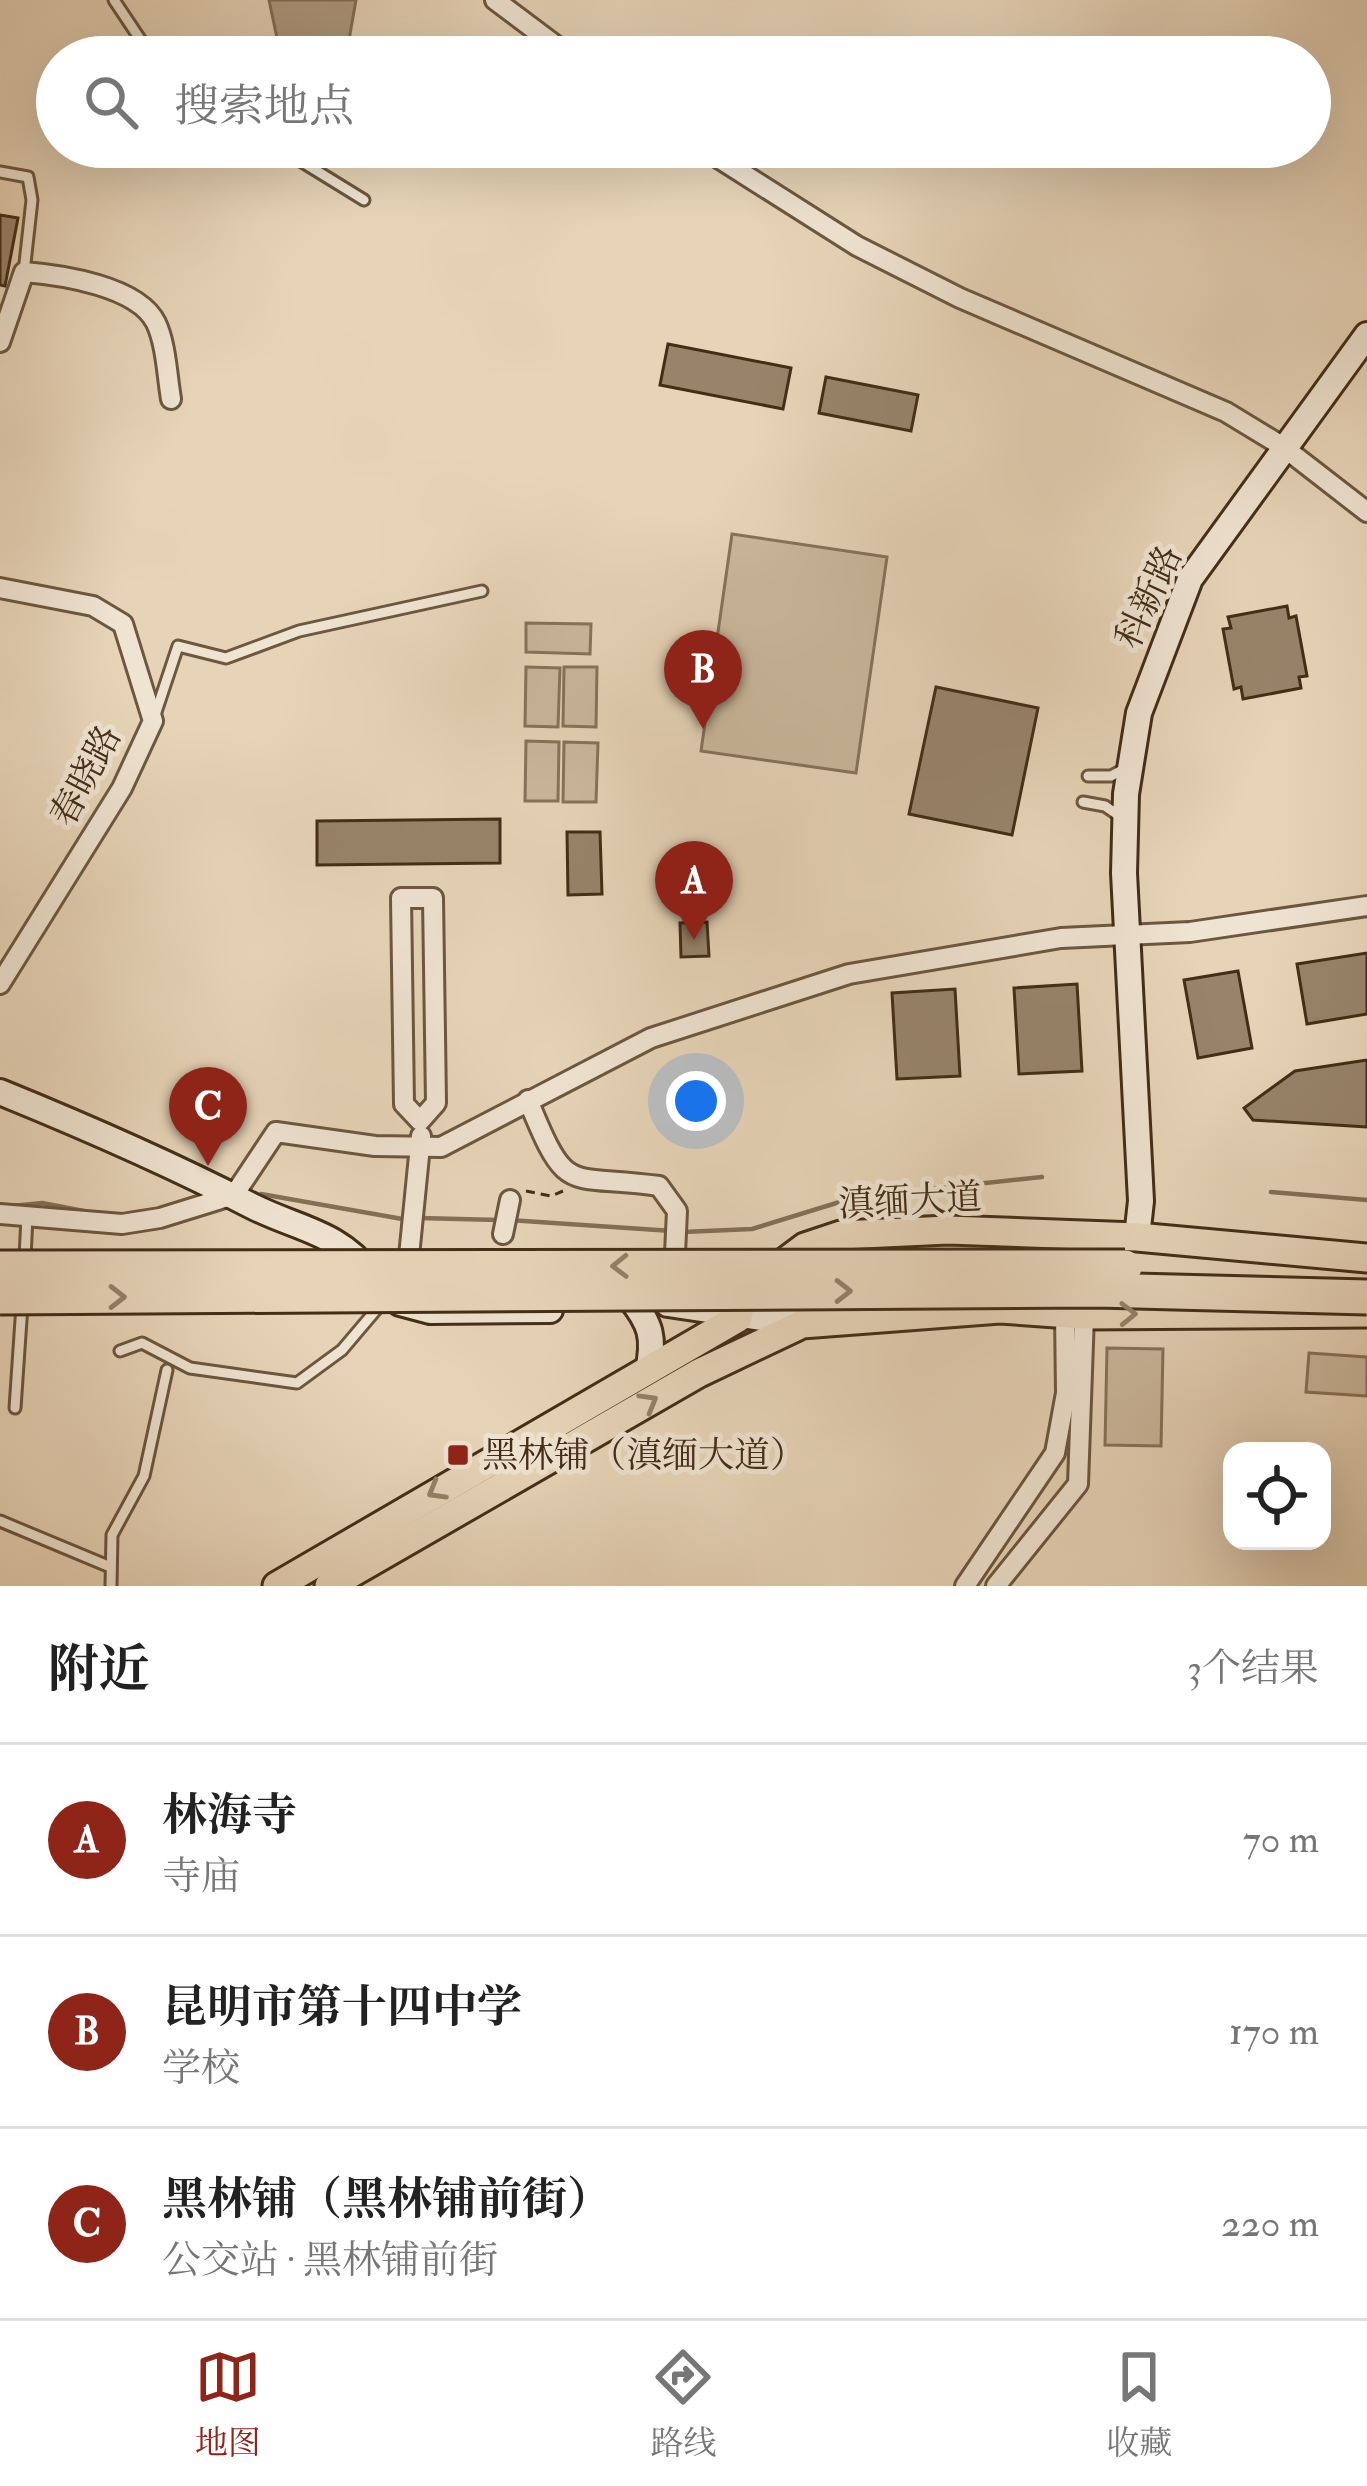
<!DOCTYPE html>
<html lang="zh">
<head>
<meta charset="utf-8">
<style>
	body { margin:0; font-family:"IM FELL Double Pica","Noto Serif SC",serif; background:#f6f6f6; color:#222 }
	.controls { position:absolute; right:36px; bottom:36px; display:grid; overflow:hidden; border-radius:24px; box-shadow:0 12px 48px #0002 }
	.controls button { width:108px; height:108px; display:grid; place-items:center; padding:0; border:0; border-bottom:3px solid #e0e0e0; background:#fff; color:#222; font:60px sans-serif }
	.you { position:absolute; left:696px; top:1101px; width:42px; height:42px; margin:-30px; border:9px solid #fff; border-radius:50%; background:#1a73e8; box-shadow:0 0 0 18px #1a73e833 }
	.badge { display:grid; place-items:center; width:78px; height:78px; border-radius:50%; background:#8f2418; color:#fff; font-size:39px; font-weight:700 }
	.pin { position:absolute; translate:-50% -99px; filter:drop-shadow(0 3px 6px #0008) }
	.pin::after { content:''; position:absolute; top:63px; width:42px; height:36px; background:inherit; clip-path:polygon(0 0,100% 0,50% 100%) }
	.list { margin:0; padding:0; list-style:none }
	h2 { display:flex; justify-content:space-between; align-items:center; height:156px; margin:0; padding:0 48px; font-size:51px }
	h2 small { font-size:39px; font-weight:400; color:#767676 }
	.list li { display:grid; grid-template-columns:78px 1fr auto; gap:36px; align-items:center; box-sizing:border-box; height:192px; padding:0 48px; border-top:3px solid #e0e0e0 }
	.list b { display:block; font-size:45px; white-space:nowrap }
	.list p { margin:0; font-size:39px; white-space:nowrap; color:#767676 }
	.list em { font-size:39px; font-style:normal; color:#767676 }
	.icon { flex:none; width:66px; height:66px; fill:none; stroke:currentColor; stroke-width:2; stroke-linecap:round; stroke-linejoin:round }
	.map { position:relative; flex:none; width:1367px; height:1586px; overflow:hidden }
	.search { position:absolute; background:#fff; box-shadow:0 12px 48px #0002; left:36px; right:36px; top:36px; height:132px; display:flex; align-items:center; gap:30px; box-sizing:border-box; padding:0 42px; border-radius:66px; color:#767676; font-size:45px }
	.sheet { height:732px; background:#fff }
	nav { display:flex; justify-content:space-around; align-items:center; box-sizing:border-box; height:168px; border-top:3px solid #e0e0e0; background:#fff; font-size:33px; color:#767676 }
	nav a { display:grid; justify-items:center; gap:6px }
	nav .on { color:#8f2418 }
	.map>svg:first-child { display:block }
</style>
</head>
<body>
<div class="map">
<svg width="1367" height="1586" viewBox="0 0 1367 1586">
	<rect width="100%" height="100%" fill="#e7d4b8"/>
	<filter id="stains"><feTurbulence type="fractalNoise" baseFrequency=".00167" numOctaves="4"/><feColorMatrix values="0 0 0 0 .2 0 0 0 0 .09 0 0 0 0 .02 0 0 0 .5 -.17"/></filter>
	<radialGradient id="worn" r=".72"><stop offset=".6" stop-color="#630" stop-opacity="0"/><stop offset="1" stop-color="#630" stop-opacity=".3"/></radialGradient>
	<g fill="#cbb89d" stroke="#87725a" stroke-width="3">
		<polygon points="732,534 887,557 856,773 701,751"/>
		<polygon points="526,623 591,624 590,654 526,652"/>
		<polygon points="526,667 560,668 558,727 525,726"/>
		<polygon points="564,667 597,667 596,727 563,726"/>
		<polygon points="526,741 559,742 558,801 525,801"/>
		<polygon points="564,742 598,743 596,802 563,802"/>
		<polygon points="1107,1348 1163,1349 1161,1446 1105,1445"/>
		<polygon points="1309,1353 1367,1357 1367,1396 1306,1392"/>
	</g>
	<polygon fill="#af9b81" stroke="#846f57" stroke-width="3" points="269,0 356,0 346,57 281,57"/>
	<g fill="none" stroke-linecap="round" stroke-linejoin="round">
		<g stroke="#846f57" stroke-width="4.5">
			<polyline points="1271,1192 1367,1200"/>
			<polyline points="261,1194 408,1220"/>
			<polyline points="12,1206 42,1203 89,1212"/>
			<polyline points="420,1218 498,1220"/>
			<polyline points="509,1220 672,1231"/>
			<polyline points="683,1232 752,1229 856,1197 1042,1177"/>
		</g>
	</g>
	<g fill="#98846b" stroke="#432d17" stroke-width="3">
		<polygon points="0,215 18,218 5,286 0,285"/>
		<polygon points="668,344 791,368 783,409 660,385"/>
		<polygon points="826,377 918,395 911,431 819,413"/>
		<polygon points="1287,606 1289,618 1296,616 1307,676 1299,677 1301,688 1243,699 1241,687 1234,689 1223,629 1231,628 1228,617"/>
		<polygon points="936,687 1038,708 1012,835 909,814"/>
		<polygon points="500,819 500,863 317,865 317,821"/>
		<polygon points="567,832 600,832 602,894 568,895"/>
		<polygon points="707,922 709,956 681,957 680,923"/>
		<polygon points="1367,953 1367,1014 1307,1024 1297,964"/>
		<polygon points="1238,971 1252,1048 1198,1058 1184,980"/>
		<polygon points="1077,984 1082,1071 1019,1074 1014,988"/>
		<polygon points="955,989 960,1076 897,1079 892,993"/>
		<polygon points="1367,1060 1367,1127 1253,1120 1244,1108 1295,1071"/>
	</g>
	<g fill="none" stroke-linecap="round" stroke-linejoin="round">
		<g stroke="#6c573f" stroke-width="15">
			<g id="lane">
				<polyline points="114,0 152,57"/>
				<polyline points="278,147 364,200"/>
				<polyline points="0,172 28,177 32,200 24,272"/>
				<polyline points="154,718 178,646 226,658 299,631 482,591"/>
				<polyline points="1088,776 1111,776 1126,768"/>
				<polyline points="1083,802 1105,806 1121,817"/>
				<polyline points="25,1258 27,1216"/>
				<polyline points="120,1351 142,1343 190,1368 297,1383 342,1350 381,1304"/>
				<polyline points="15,1408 22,1305"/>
				<polyline points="0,1521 108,1566"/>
				<polyline points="111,1586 112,1535 144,1476 167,1370"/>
			</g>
		</g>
		<g stroke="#6c573f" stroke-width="24">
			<g id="street">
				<polyline points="495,0 571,57"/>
				<polyline points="701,147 857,246 960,298 1226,412 1282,446 1367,512"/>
				<path d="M0,342L24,272C61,275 138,286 156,323C166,344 167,375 171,399"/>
				<polyline points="0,588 93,606 123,624 153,721 122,788 0,984"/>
				<polygon points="401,898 433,898 436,1103 420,1121 404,1104"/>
				<path d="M528,1100C568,1198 565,1173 659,1186L677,1211L674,1275"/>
				<polyline points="0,1214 122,1224 160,1218 234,1195 276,1132 375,1146 441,1147 651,1038 849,974 1061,938 1190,932 1367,906"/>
				<polyline points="503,1234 510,1200"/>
				<polyline points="407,1276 421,1136"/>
				<polyline points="965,1586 1055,1453 1066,1393 1065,1313"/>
				<polyline points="996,1586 1078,1484 1084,1315"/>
			</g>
		</g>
		<g stroke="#432d17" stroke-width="30">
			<g id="secondary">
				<path d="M0,1092C86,1127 171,1164 254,1207C298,1229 339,1232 371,1275"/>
				<polyline points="1137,1237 1141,1201 1124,873 1126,794 1139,713 1190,579 1367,335"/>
				<path d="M630,1298C651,1324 655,1338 648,1371"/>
				<polyline points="400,1303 430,1311 550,1310"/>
				<polyline points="668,1304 802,1324"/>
			</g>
		</g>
		<g stroke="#432d17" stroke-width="33">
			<g id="primary">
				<polyline points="277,1586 738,1318 742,1294 805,1247 841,1235 948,1230 1137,1237 1367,1258"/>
				<polyline points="329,1586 699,1373 802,1324 1000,1309 1084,1315 1367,1313"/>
			</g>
		</g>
		<polyline stroke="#432d17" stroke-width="3" stroke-dasharray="9 6" stroke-linecap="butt" points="526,1191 551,1196 563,1191"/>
		<use href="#lane" stroke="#efe3d1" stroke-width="9"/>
		<use href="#street" stroke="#efe3d1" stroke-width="18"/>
		<use href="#secondary" stroke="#efe3d1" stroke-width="24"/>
		<use href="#primary" stroke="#e7d4b8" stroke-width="27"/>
		<g stroke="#432d17" stroke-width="39" stroke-linecap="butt">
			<g id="highway-bridge">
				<polyline points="0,1268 1125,1267"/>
				<polyline points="0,1297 1097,1290 1367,1297"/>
			</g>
		</g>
		<use href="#highway-bridge" stroke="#e7d4b8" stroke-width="33"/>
	</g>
	<defs><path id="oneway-chevron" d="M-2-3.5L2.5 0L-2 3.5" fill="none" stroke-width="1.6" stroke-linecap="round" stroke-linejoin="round" transform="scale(3)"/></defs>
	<g stroke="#958068">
		<use href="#oneway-chevron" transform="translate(620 1266) rotate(179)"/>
		<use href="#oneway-chevron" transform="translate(843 1291)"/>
		<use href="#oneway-chevron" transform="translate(117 1297)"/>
		<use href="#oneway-chevron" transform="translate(1128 1314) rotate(-1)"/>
		<use href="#oneway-chevron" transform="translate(649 1402) rotate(-30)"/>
		<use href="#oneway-chevron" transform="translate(436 1491) rotate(150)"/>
	</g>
	<rect fill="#8f2418" stroke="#efe3d1" stroke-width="4.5" x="446" y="1443" width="24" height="24" rx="6"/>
	<g text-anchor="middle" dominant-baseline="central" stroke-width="10" stroke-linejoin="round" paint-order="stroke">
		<g font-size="36" fill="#432d17" stroke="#efe3d1">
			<text transform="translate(1149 597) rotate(-65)">科新路</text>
			<text transform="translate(86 776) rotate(-62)">春晓路</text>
			<text transform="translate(910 1201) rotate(-3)">滇缅大道</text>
		</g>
		<g font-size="36" fill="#432d17" stroke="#efe3d1" text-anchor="start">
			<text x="482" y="1455">黑林铺（滇缅大道）</text>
		</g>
	</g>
	<rect width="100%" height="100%" filter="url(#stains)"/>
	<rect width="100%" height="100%" fill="url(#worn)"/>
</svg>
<div class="controls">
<button><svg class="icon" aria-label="locate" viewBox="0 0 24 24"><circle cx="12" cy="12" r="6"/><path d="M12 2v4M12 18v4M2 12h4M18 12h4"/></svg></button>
</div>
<div class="you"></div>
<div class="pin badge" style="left:694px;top:940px">A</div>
<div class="pin badge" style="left:703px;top:729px">B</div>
<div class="pin badge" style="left:208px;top:1166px">C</div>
<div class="search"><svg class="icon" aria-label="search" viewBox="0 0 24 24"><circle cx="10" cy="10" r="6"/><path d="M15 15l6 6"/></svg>搜索地点</div>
</div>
<section class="sheet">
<h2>附近<small>3个结果</small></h2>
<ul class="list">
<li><span class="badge">A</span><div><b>林海寺</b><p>寺庙</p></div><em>70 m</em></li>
<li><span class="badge">B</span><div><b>昆明市第十四中学</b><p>学校</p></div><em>170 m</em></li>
<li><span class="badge">C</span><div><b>黑林铺（黑林铺前街）</b><p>公交站 · 黑林铺前街</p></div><em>220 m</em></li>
</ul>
</section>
<nav>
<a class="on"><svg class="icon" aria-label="map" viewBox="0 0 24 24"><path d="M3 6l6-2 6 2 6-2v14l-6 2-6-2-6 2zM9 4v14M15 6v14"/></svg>地图</a>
<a><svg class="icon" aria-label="directions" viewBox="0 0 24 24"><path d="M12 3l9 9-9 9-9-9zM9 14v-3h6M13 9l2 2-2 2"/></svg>路线</a>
<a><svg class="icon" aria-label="saved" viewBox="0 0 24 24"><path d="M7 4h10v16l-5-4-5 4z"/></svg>收藏</a>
</nav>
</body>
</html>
